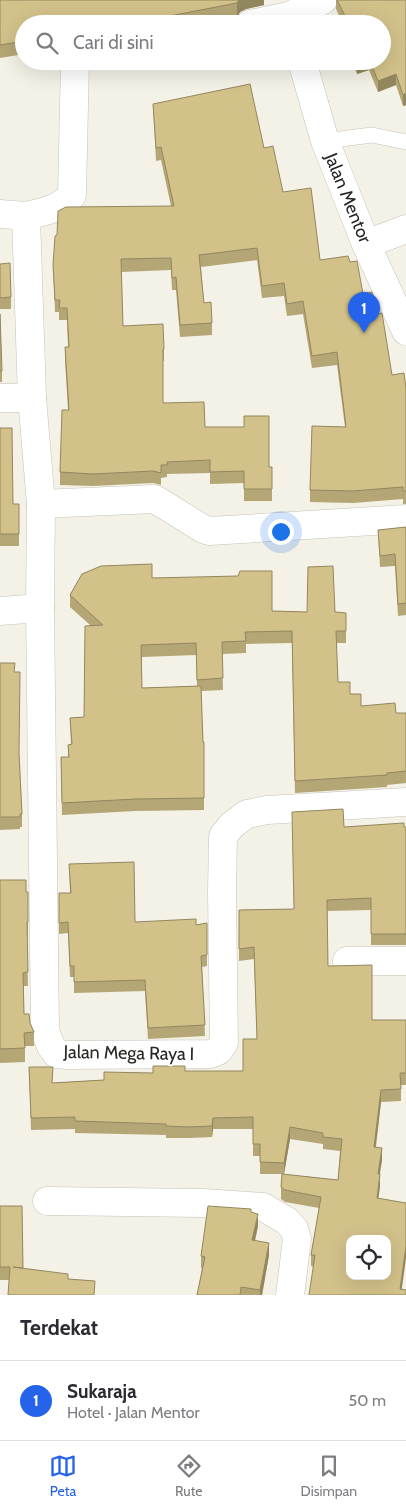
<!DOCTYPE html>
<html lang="id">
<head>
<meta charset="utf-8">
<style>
	body { margin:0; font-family:Cabin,sans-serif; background:#f7f7f7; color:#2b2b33 }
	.controls { position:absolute; right:15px; bottom:15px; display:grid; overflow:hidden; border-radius:10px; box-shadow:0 5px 20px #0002 }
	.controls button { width:45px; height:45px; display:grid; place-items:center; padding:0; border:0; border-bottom:1px solid #e1e1e2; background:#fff; color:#2b2b33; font:25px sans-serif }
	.you { position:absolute; left:280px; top:531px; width:18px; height:18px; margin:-12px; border:4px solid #fff; border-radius:50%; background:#1a73e8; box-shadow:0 0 0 8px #1a73e833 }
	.badge { display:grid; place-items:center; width:32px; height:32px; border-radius:50%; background:#2563eb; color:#fff; font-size:16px; font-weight:700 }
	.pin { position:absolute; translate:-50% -41px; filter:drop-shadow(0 1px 2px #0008) }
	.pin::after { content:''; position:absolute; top:26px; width:18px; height:15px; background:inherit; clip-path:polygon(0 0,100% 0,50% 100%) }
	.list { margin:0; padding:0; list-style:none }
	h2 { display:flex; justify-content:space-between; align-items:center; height:65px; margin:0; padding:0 20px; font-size:21px }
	h2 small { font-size:16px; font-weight:400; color:#7c7c81 }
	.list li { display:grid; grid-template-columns:32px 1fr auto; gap:15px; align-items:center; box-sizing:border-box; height:80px; padding:0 20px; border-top:1px solid #e1e1e2 }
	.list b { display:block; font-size:19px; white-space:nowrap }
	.list p { margin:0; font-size:16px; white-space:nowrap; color:#7c7c81 }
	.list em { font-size:16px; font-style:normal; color:#7c7c81 }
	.icon { flex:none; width:28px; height:28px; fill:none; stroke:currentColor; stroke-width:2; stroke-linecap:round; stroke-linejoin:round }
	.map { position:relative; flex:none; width:406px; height:1295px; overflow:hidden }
	.search { position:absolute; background:#fff; box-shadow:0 5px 20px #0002; left:15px; right:15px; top:15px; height:55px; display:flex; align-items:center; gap:12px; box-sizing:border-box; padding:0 18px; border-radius:28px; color:#7c7c81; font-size:19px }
	.sheet { height:145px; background:#fff }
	nav { display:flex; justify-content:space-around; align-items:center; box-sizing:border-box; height:70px; border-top:1px solid #e1e1e2; background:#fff; font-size:14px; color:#7c7c81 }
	nav a { display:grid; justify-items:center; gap:2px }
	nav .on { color:#2563eb }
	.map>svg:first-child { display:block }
</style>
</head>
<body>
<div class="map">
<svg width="406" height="1295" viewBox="0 0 406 1295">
	<rect width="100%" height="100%" fill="#f4f1e6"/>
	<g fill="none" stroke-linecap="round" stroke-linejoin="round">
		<g stroke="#c5c2b7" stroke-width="16">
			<polyline id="lane" points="325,141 372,135 406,142"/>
		</g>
		<g stroke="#c5c2b7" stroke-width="29">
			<g id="street">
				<polyline points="250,24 289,16 323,0"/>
				<polyline points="302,61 325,141 366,244 406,331"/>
				<polyline points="0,214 26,216 32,398 41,504 40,608 45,1031 51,1046 57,1054 67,1055 210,1054 218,1051 224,1043 222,892 223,836 232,825 247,814 267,810 406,802"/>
				<path d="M26,216C43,212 61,209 72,195L75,61"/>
				<polyline points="366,244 406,229"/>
				<polyline points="0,398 32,398"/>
				<polyline points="41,504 154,499 163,504 203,529 210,531 406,519"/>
				<polyline points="0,611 40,608"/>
				<polyline points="347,961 406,961"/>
				<polyline points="47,1201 203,1203 263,1207 287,1221 294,1229 297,1239 290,1295"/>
			</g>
		</g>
		<use href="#lane" stroke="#fff" stroke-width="15"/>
		<use href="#street" stroke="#fff" stroke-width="28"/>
	</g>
	<g fill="#b5a676" fill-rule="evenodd">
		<polygon points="0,0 264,0 264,5 246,9 240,12 237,17 200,24 24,24 24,54 0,58"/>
		<polygon points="336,0 406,0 406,105 403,106 396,85 378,92 369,70 357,74 352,61 382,61 382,24 343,24 336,9"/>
		<polygon points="153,104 264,148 283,192 320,260 350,262 363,294 377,314 392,375 406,388 406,504 403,504 403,499 353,503 310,502 310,490 345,427 337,365 312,368 303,314 287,316 284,296 262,298 257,260 201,267 204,303 212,323 212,335 180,337 176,290 172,290 171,270 121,272 123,326 164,349 164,361 163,361 163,403 205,427 269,467 272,467 272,501 244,501 244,483 210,484 210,473 167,474 167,477 161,478 161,485 153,483 93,486 60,485 60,472 68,410 65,360 65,347 68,347 67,320 59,320 59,312 55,312 53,265 57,235 171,206 161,160 156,161"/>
		<polygon points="0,264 11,297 11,309 0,309"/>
		<polygon points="0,314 2,371 2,382 0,382"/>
		<polygon points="0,428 13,504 19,504 19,546 0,546"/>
		<polygon points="406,527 406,615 398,616 395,566 380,567 378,530"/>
		<path d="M152,578L272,611L346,613V643H336L338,682L361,706L396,713H406V783L387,785V787L295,793L292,643L246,644V653L222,654L223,690L201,691L203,742H204V810L135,811L62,815L61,757H68V745L71,744L70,718L84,717L90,625L70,607V595ZM196,655L197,686L142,688V657Z"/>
		<polygon points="0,663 19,755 22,814 22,827 20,827 20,829 0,830"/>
		<path d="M344,827H406V945H371V910L327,911L328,966L372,1020H406V1085H401V1101L381,1102L376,1147L382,1160L379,1174L380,1186L378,1198L402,1289L406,1295L311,1266V1255L319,1208L285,1202L281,1199V1187L282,1174H260V1156H253V1129H213L212,1137L189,1138H166V1135L75,1133V1129L31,1130L29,1067L52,1083L104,1080L153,1073L185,1071H243L257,1039L254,959L239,961V910L294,909ZM290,1139L323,1144V1149L340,1151L338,1180L284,1174Z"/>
		<polygon points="69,864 135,922 196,925 207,923 207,966 202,967 205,1036 148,1039 145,991 74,993 74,977 70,977 68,933 59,934 59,893 70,893"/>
		<polygon points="0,880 26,892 28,892 28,935 27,935 28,986 23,986 24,1014 30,1023 34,1032 34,1046 25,1046 25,1062 0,1063"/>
		<polygon points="0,1206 22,1206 23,1269 9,1280 0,1280"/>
		<polygon points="251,1212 258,1226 255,1241 269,1255 262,1295 197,1295 202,1269 201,1268 201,1256"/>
	</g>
	<g fill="#938760">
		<polygon points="239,0 264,0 264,5 246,9 240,12 237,17 237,3"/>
		<polygon points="361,61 369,61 369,70 357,74 357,63"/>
		<polygon points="396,74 396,85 378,92 378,81"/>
		<polygon points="406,93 406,105 403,106 403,95"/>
		<polygon points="381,1090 381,1102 374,1159 374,1147"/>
		<polygon points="213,1118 213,1129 212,1137 212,1126"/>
		<polygon points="290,1127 290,1139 284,1174 284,1163"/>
		<polygon points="382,1148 382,1160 378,1186 378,1174"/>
		<polygon points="380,1174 380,1186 377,1210 377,1198"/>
		<polygon points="258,1214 258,1226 252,1253 252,1240"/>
		<polygon points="269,1243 269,1255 262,1295 260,1295 260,1290"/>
		<polygon points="406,1246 406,1258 401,1295 400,1289"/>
	</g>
	<g fill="#d2c189" stroke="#938760" fill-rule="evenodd">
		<polygon points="0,0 239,0 237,3 128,24 24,24 24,41 0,45"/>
		<polygon points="337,0 406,0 406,93 403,95 396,74 378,81 370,61 382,61 382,24 349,24"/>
		<polygon points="250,84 264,148 273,146 283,192 311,188 320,260 348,256 350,262 357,261 363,294 372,292 377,314 382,313 392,375 404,373 406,388 406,491 403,491 403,487 353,491 310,490 312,426 346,427 337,352 312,356 303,301 287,304 284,283 262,286 257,248 199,255 204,303 211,302 212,323 180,325 176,277 172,278 171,258 121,259 123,326 163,324 164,349 163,349 163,403 204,402 205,427 244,427 244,416 269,416 269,467 272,467 272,489 244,489 244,471 210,472 210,460 167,462 167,465 161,465 161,473 153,471 93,474 60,472 62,410 69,410 65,347 69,347 67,308 59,308 60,300 55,300 53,265 55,236 57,235 58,211 66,207 174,206 161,147 156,148 153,104"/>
		<polygon points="10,263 11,297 0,298 0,264"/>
		<polygon points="0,314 2,371 0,371"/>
		<polygon points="0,428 12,428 13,504 19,504 19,534 0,534"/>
		<polygon points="406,527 406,603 398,604 395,554 380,556 378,530"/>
		<polygon points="152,564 152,578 238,576 240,571 272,571 272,611 307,612 308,567 333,566 335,612 346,613 346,631 336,631 338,682 350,682 350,694 361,694 361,706 395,703 396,713 406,713 406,771 387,773 387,775 295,781 292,631 245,632 246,641 222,642 223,678 197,680 196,643 141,645 142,688 201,686 203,742 204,742 204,798 135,799 62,803 61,757 69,757 68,745 72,744 70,718 84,717 85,626 103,625 70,595 82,574 101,566"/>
		<polygon points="0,663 15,663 14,672 20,672 19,753 22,814 20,814 20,817 0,817"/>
		<path d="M343,809L344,827L404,823V827H406V934H371V898L327,900L328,966L372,965V1020H406V1073H400L401,1089L381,1090L374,1147L382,1148L378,1174H380L377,1198L406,1203V1246L400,1289L406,1290V1295H309L315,1255H311L321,1197L285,1190L281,1187L282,1174L338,1180L342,1139L323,1137V1133L290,1127L284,1163L260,1162V1144H253V1117L213,1118L212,1126L189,1127L166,1126V1124L75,1121V1117L31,1118L29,1067H53L52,1083L104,1080V1072L153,1073V1066H185V1071H243V1039H257L254,947L239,949V910L294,909L292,812ZM350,1239H387V1276H350Z"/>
		<polygon points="134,862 135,922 196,919 196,925 207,923 207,955 201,956 205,1025 148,1028 145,980 74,982 74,966 70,966 68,922 59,923 59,893 71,893 69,864"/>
		<polygon points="0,880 26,880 26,892 28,892 28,922 27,922 28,972 23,973 24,1014 29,1014 30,1023 34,1032 24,1033 25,1048 0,1049"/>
		<polygon points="0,1206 22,1206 23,1268 13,1267 68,1274 68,1279 95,1281 94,1295 8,1295 10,1267 0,1267"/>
		<polygon points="208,1206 251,1209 251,1212 258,1214 252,1240 269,1243 260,1290 241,1287 240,1295 197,1295 205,1257 201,1256"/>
	</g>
	<g text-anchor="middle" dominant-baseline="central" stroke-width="4" stroke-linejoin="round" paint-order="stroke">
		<g font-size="18" fill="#272622" stroke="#fff">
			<text transform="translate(348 198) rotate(68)">Jalan Mentor</text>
			<text transform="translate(129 1053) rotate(1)">Jalan Mega Raya I</text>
		</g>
	</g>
</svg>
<div class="controls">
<button><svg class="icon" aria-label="locate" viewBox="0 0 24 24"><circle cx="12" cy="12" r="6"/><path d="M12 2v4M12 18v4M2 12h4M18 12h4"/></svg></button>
</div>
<div class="you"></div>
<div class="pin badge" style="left:364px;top:333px">1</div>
<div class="search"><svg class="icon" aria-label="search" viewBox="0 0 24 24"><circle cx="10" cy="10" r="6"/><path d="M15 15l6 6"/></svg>Cari di sini</div>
</div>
<section class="sheet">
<h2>Terdekat<small></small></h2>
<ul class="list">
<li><span class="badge">1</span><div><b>Sukaraja</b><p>Hotel · Jalan Mentor</p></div><em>50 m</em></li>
</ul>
</section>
<nav>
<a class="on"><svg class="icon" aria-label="map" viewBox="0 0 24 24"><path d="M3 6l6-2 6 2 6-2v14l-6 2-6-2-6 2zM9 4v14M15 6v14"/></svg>Peta</a>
<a><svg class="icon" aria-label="directions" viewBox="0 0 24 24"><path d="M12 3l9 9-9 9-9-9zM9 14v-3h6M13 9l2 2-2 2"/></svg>Rute</a>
<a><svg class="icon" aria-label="saved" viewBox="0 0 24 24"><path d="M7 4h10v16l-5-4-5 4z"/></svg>Disimpan</a>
</nav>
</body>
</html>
